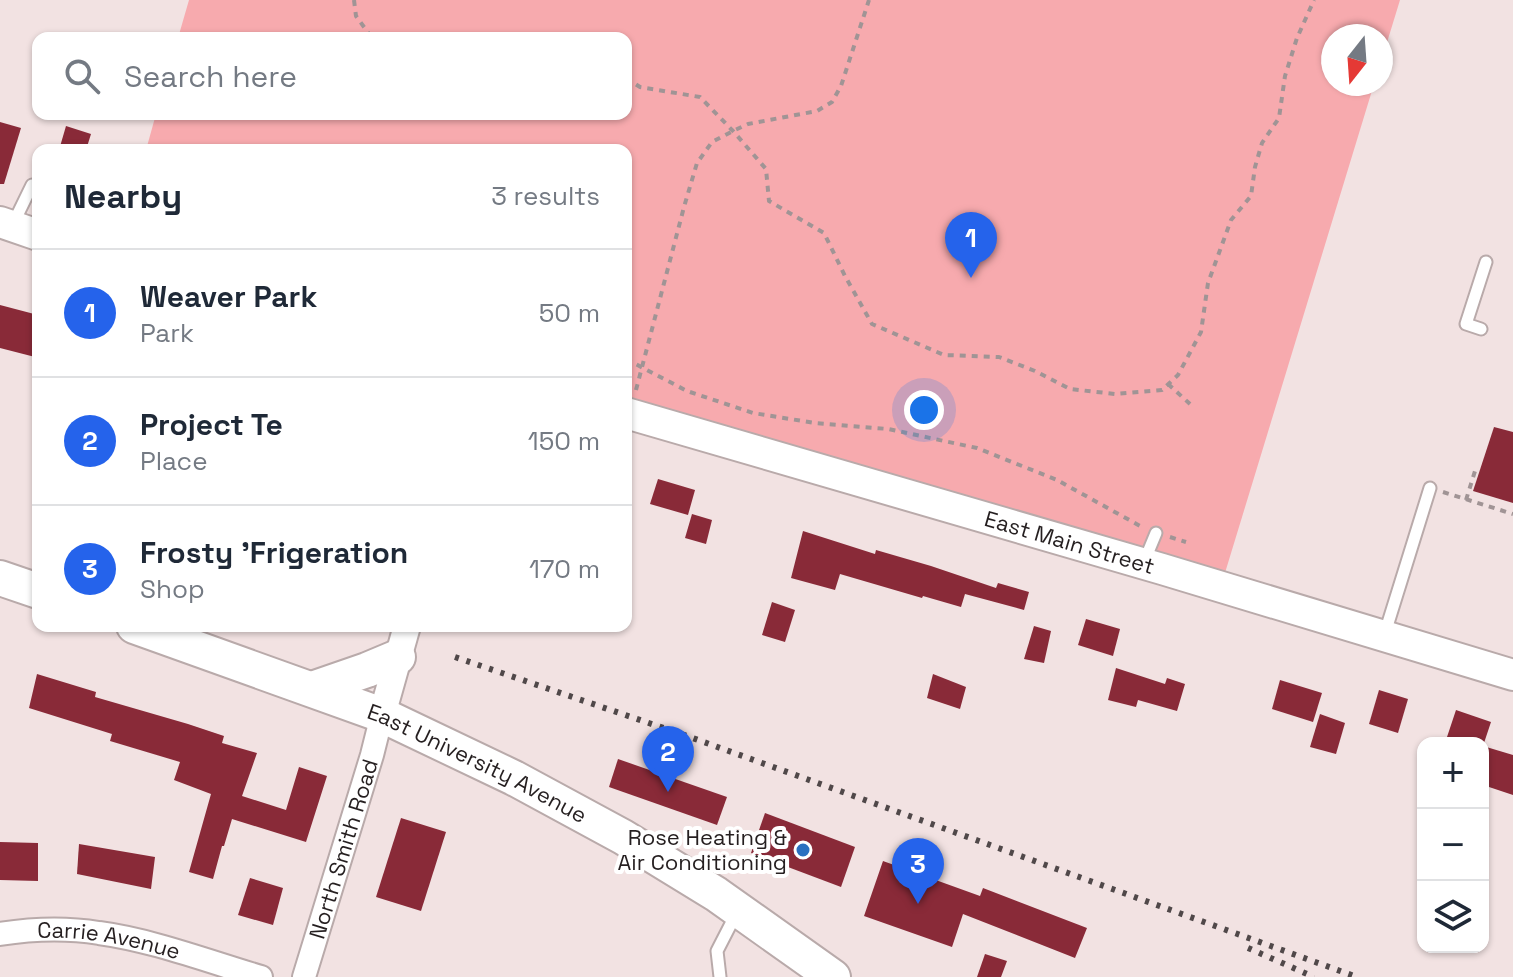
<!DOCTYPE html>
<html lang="en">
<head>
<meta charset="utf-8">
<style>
	body { margin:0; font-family:"Space Grotesk",sans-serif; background:#f2f2f3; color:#1f2937 }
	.controls { position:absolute; right:24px; bottom:24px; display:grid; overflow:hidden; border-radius:16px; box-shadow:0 2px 6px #0004 }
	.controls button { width:72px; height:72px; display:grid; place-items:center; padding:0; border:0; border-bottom:2px solid #e0e1e3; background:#fff; color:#1f2937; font:40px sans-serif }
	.compass { position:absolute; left:1321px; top:24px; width:72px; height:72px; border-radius:50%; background:#fff; box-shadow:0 2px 6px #0004; rotate:197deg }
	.you { position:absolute; left:924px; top:410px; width:28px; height:28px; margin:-20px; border:6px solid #fff; border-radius:50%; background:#1a73e8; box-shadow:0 0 0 12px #1a73e833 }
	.badge { display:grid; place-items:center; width:52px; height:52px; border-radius:50%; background:#2563eb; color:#fff; font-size:26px; font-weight:700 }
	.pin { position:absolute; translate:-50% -66px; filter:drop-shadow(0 2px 4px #0008) }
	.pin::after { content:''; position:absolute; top:42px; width:28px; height:24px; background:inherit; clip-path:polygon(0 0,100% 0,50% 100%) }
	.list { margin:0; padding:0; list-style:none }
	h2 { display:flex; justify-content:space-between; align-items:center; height:104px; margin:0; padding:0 32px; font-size:34px }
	h2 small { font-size:26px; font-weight:400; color:#747a83 }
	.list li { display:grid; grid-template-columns:52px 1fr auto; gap:24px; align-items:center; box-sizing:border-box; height:128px; padding:0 32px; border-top:2px solid #e0e1e3 }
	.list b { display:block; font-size:30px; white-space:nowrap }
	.list p { margin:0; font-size:26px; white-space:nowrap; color:#747a83 }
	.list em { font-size:26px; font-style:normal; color:#747a83 }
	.icon { flex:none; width:44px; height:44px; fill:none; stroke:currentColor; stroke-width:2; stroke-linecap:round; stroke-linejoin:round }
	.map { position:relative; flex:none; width:1513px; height:977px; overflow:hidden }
	.search { position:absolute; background:#fff; box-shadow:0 2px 6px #0004; left:32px; top:32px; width:600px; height:88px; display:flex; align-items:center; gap:20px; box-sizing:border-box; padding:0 28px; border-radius:16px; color:#747a83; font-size:30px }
	.panel { position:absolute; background:#fff; box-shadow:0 2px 6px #0004; left:32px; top:144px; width:600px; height:488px; border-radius:16px }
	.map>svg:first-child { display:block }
</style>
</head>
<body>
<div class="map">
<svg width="1513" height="977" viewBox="0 0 1513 977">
	<rect width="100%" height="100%" fill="#f2e2e2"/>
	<polygon fill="#f7aaae" points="189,0 1400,0 1381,62 1381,36 1333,36 1333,84 1374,84 1221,586 626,407 626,150 146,150 156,114 626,114 626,38 178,38"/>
	<g fill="#892a38">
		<polygon points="0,122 21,128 4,184 0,184"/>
		<polygon points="66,126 91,134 86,150 59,150"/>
		<polygon points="0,305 38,315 38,345 35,357 0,348"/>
		<polygon points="1494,427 1513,432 1513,503 1473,491"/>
		<polygon points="658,479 695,490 688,515 650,504"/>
		<polygon points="692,514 712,520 706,544 685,538"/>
		<polygon points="803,531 875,554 876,550 931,566 996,588 998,583 1029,592 1024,610 965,594 961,607 923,596 922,598 840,574 835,590 791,578"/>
		<polygon points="772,602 795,610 785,642 762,635"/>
		<polygon points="1086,619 1120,629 1113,656 1078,645"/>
		<polygon points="1034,626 1051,631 1044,663 1024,659"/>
		<polygon points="1116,668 1165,684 1167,678 1185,684 1177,711 1138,700 1136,707 1108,700"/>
		<polygon points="37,674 96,692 95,697 188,724 224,736 222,743 257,753 242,796 286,810 299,767 327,776 306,842 232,819 224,846 222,846 213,879 189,872 211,794 174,780 180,762 110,741 112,734 29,708"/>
		<polygon points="933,674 966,687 960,709 927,698"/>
		<polygon points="1280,680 1322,693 1313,722 1272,709"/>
		<polygon points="1379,690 1408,699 1398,733 1369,724"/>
		<polygon points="1456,710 1491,722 1484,743 1445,743"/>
		<polygon points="1320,714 1345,723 1336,754 1310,747"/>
		<polygon points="1483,746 1513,755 1513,795 1483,785"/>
		<polygon points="618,759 727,797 717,825 609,787"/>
		<polygon points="765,813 855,847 841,887 751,853"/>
		<polygon points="401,818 446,832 421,911 376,897"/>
		<polygon points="0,842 38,843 38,881 0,880"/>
		<polygon points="79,844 155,857 151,889 77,874"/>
		<polygon points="883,861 980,896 983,888 1087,928 1075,958 963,914 952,947 864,916"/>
		<polygon points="250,878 283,888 273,925 238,915"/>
		<polygon points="985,954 1007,961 1001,977 977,977"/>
	</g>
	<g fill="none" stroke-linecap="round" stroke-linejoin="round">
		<g stroke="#b9aaaa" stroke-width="15">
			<g id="service">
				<polyline points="12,226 32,185"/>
				<polyline points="1481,329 1466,324 1486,262"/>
				<polyline points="1144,562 1156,533"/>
				<polyline points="1384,636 1430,488"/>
				<polyline points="720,977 717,951 736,914"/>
			</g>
		</g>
		<g stroke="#b9aaaa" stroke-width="26">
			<g id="minor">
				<path id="s1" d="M0,934C32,929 67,928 99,933C152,940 210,962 261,977"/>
				<path id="s2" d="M304,977L372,755L382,715"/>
			</g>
		</g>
		<g stroke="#b9aaaa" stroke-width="30">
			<polyline id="tertiary" points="382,715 407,626"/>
		</g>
		<g stroke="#b9aaaa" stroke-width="34">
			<g id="secondary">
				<polyline points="0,222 38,235"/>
				<path id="s3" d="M626,413L1162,569L1513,675"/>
			</g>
		</g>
		<g stroke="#b9aaaa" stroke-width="38">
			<g id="primary">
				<polyline points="0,578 38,591"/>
				<path id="s4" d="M134,626L382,715L514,778L623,837L716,894L833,977"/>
				<polyline points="312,689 367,670 398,657"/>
			</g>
		</g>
		<g stroke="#a09495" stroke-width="4" stroke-dasharray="6 6" stroke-linecap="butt">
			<polyline points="354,0 356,16 372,38"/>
			<polyline points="626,78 640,87 700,97 733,131 766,169 769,201 824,233 845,276 872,324 944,355 999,357 1035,371 1070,389 1115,394 1162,390 1178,375 1201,332 1208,283 1231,220 1251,196 1255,167 1262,143 1279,118 1285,76 1297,38 1314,0"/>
			<polyline points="626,359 687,391 753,413 815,423 888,429 977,448 1057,480 1142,527"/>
			<polyline points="1168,384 1190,404"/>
			<polyline points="636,390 684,207 697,163 712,142 733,131 748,124 817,111 832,102 841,86 869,0"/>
			<polyline points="1443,492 1513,514"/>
			<polyline points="1466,500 1475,471"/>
			<polyline points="1170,537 1186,542"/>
		</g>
		<use href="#service" stroke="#fff" stroke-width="11"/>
		<use href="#minor" stroke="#fff" stroke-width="22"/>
		<use href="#tertiary" stroke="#fff" stroke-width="26"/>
		<use href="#secondary" stroke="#fff" stroke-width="30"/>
		<use href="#primary" stroke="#fff" stroke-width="34"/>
		<g stroke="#504849" stroke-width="6" stroke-dasharray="4 8" stroke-linecap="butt">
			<polyline points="455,657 687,736 1357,977"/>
			<polyline points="1248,948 1314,977"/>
		</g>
	</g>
	<circle fill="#2a70c0" stroke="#fff" stroke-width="3" cx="803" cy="850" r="8"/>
	<g text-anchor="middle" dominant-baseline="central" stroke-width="8" stroke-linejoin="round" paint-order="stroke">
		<g font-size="22" fill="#251f20" stroke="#fff">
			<text stroke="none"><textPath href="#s3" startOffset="462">East Main Street</textPath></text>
			<text stroke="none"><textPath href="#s4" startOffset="370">East University Avenue</textPath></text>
			<text stroke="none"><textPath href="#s2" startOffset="134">North Smith Road</textPath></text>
			<text stroke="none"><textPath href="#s1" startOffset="110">Carrie Avenue</textPath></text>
		</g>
		<g font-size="22" fill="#251f20" stroke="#fff" text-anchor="end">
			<text x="787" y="837">Rose Heating &amp;<tspan x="787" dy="25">Air Conditioning</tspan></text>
		</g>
	</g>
</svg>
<div class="controls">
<button>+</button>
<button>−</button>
<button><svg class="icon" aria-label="layers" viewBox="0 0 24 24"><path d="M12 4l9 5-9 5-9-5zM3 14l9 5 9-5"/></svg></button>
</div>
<svg class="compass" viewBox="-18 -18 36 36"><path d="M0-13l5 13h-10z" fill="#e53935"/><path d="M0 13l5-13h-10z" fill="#747a83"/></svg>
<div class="you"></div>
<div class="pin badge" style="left:971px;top:278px">1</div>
<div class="pin badge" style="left:668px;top:792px">2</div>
<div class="pin badge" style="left:918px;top:904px">3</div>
<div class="search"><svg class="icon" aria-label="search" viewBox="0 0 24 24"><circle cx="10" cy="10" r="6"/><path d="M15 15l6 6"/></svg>Search here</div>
<section class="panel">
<h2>Nearby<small>3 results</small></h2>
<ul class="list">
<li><span class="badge">1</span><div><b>Weaver Park</b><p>Park</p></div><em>50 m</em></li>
<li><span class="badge">2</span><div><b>Project Te</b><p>Place</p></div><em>150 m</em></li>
<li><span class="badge">3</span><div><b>Frosty 'Frigeration</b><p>Shop</p></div><em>170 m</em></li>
</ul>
</section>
</div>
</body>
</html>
